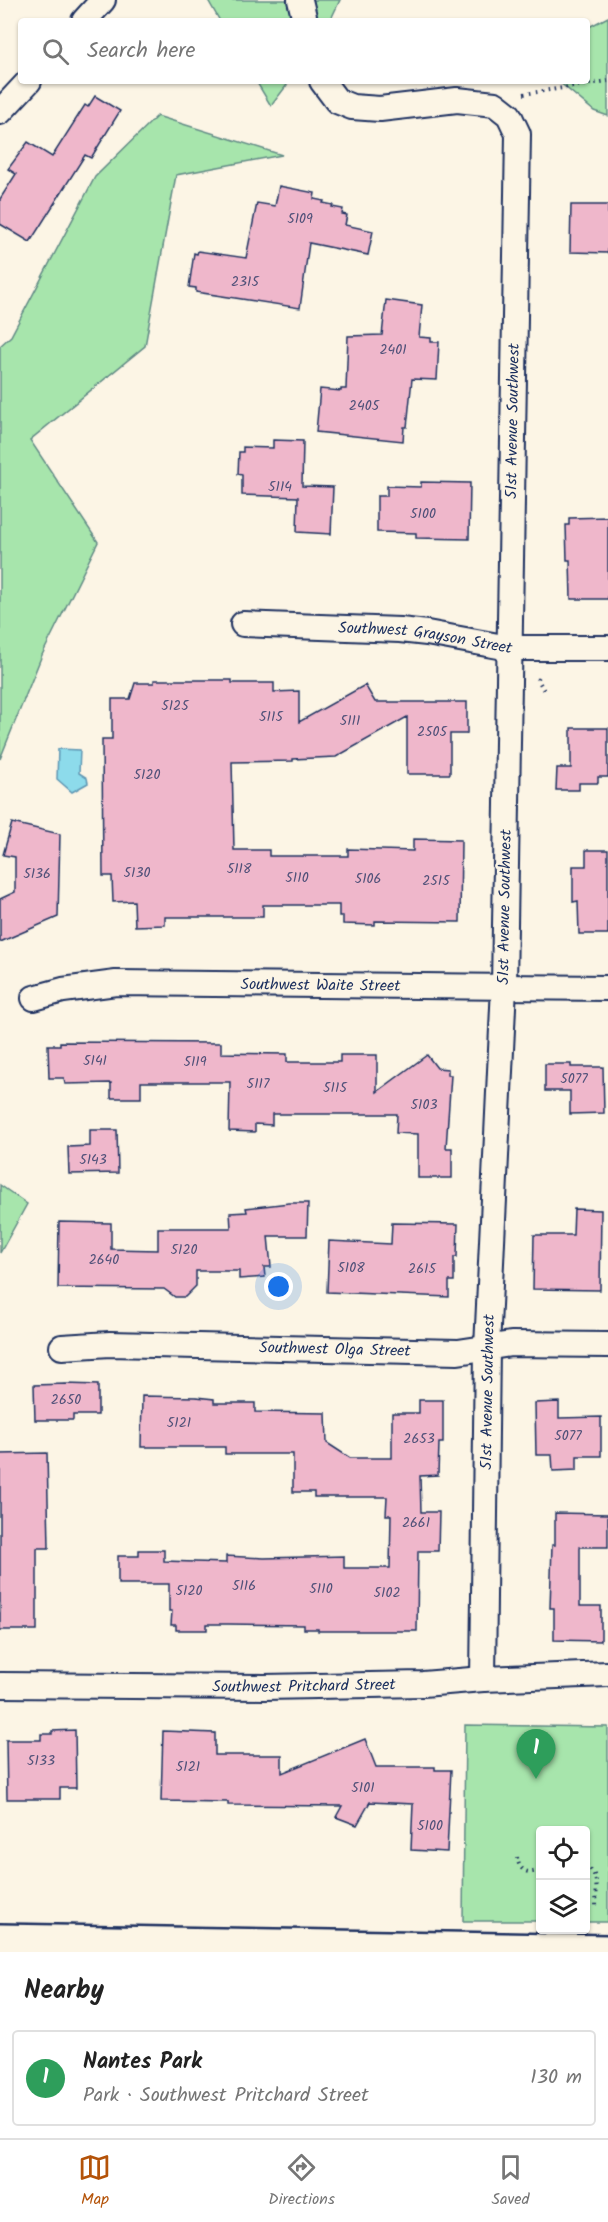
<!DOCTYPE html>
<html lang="en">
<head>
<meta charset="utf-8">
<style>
	body { margin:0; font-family:Kalam,sans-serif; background:#f6f6f6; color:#222 }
	.controls { position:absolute; right:18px; bottom:18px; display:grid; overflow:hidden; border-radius:6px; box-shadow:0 2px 4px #0004 }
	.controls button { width:54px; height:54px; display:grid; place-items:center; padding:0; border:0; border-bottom:2px solid #e0e0e0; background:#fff; color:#222; font:30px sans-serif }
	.you { position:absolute; left:279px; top:1287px; width:21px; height:21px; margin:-15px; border:4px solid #fff; border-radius:50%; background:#1a73e8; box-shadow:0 0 0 9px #1a73e833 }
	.badge { display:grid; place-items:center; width:39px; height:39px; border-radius:50%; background:#b45309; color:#fff; font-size:20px; font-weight:700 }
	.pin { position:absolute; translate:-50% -50px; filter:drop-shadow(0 2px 3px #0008) }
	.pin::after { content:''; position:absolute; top:32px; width:21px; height:18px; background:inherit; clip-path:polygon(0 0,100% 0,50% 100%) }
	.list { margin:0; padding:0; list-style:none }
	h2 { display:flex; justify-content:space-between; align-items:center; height:78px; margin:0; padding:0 24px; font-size:26px }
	h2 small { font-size:20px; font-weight:400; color:#767676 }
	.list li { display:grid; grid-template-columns:39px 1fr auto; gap:18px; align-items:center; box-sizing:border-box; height:96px; margin:0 12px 12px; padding:0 12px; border:2px solid #e0e0e0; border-radius:6px }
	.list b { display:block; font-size:22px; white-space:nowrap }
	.list p { margin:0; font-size:20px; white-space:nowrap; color:#767676 }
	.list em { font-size:20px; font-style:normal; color:#767676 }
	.icon { flex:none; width:33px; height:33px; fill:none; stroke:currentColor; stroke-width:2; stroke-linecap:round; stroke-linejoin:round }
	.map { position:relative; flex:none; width:608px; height:1952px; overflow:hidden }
	.search { position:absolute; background:#fff; box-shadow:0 2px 4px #0004; left:18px; right:18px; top:18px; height:66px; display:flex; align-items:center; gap:15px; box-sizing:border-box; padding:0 21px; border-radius:6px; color:#767676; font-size:22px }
	.sheet { height:186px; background:#fff }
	nav { display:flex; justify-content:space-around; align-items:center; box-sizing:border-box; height:84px; border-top:2px solid #e0e0e0; background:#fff; font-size:16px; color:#767676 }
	nav a { display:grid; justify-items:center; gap:3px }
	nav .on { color:#b45309 }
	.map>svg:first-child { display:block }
</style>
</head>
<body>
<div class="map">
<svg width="608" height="1952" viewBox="0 0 608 1952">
	<rect width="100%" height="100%" fill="#fcf5e5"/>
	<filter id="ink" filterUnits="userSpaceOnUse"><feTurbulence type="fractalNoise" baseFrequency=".0167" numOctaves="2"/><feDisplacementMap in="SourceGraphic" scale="12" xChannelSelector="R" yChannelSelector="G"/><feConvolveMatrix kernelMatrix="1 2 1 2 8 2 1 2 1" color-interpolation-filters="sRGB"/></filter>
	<g filter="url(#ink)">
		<g fill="#a7e5ac" stroke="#618a85" stroke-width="1.5">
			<polygon points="208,0 340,0 330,21 220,21"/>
			<polygon points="608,17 608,116 594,111 558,81 587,81 587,28"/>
			<polygon points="256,81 290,81 271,106"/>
			<polygon points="157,116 282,155 176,175 145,346 30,440 98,542 42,655 0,759 0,346 11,336 95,177"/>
			<polygon points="0,1185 27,1204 0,1253"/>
			<polygon points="465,1725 608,1727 608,1922 586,1922 586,1830 540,1830 540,1921 463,1921"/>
		</g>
		<polygon fill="#8ddbeb" stroke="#5f96b3" stroke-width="1.5" points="58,749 80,750 79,773 87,778 88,783 72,792 57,779"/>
		<g fill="#efb7cb" stroke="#1b2f5e" stroke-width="1.5">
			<polygon points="95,96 120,111 91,158 85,155 30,242 0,224 0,199 16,174 8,169 28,142 52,157 85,105 88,107"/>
			<polygon points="279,186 315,193 314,199 324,201 323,203 333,205 332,207 343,209 342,214 347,215 345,225 373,231 368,255 309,243 300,308 196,292 196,288 189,287 194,253 197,254 198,251 246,258 257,203 275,206"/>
			<polygon points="571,205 608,205 608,253 570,252"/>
			<polygon points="386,300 422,305 419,337 431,338 431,342 439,342 437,380 412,379 407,427 404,427 403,441 316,432 320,389 341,391 341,389 346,389 348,336 382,335"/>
			<polygon points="273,440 303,441 302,486 333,487 331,534 297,532 298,497 242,495 242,475 238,474 239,452 243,452 243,447 273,448"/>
			<polygon points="421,482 470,483 469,539 416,538 416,533 377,532 377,496 387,496 387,486 421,487"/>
			<polygon points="608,517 608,599 571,599 570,560 567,560 566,525 569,525 569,518"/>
			<polygon points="154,680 232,680 232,683 274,683 274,692 299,691 299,722 365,685 375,702 467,702 467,734 450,734 450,774 407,774 407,717 336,757 293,759 293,761 232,762 234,850 269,850 269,856 348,856 348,849 413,851 413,839 461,840 460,922 375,921 375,925 343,924 343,916 339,916 339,905 263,905 263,917 165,917 165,925 135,926 134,901 113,902 112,876 103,876 102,739 112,739 112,699 130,699 135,683 154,683"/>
			<polygon points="571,728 608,728 608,777 598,777 598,783 579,783 579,790 556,790 557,768 571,768"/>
			<polygon points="12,823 60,834 58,917 0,942 0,899 15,892 15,857 3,855"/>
			<polygon points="586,850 608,850 608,934 579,934 578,901 573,902 573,866 586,866"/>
			<polygon points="60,1042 221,1043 221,1053 287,1054 287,1062 340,1062 340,1055 377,1055 377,1092 427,1055 437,1068 448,1069 448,1075 451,1075 446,1148 452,1148 452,1178 418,1178 418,1134 396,1133 397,1114 272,1114 272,1125 255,1124 255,1132 229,1131 230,1082 141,1082 141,1098 111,1098 111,1083 65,1084 64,1078 49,1078 48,1045 60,1045"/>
			<polygon points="545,1064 571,1064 571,1067 603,1067 604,1113 570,1114 570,1091 545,1091"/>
			<polygon points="90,1130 117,1130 118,1173 69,1174 68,1147 90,1146"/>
			<polygon points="289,1203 308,1203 307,1236 268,1236 271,1267 264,1267 265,1277 239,1279 239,1271 196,1271 196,1286 185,1297 175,1297 164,1289 58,1288 59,1222 111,1223 111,1249 158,1250 158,1228 231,1228 230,1213 247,1212 246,1208"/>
			<polygon points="574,1209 601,1210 600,1290 533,1289 534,1235 573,1235"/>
			<polygon points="392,1223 458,1224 457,1257 454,1257 454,1281 449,1281 449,1297 327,1292 329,1241 391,1244"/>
			<polygon points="66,1384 98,1385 98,1415 73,1415 73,1420 35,1420 34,1385"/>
			<polygon points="142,1396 196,1397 214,1399 214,1403 255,1403 255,1412 326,1413 327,1443 350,1458 392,1458 392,1413 419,1413 419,1400 443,1400 443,1443 439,1443 438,1475 420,1476 421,1512 439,1512 438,1551 418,1551 417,1631 318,1631 318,1629 304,1629 304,1625 229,1624 207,1624 207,1630 176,1630 176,1625 171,1625 172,1611 169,1611 169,1584 118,1584 118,1556 139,1556 139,1550 164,1550 164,1561 226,1563 226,1556 264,1558 344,1556 344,1568 390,1568 391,1515 386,1515 387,1497 314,1497 314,1492 293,1492 293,1454 225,1454 225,1447 141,1447"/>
			<polygon points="559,1402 559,1418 601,1417 601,1456 577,1456 577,1470 553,1471 552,1455 536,1455 535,1403"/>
			<polygon points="47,1453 49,1548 37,1548 37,1630 0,1630 0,1454"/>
			<polygon points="555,1513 608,1514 608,1547 580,1547 580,1606 601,1606 601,1641 554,1640 554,1608 550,1608 552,1545 555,1545"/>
			<polygon points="75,1730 76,1788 60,1788 60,1799 7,1799 6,1740 41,1740 41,1734 52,1734 52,1731"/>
			<polygon points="163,1731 215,1733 215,1755 282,1755 282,1773 365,1739 376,1767 435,1767 435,1770 451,1770 447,1852 411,1850 413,1804 370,1802 357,1825 336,1817 342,1806 228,1805 228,1802 161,1801"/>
		</g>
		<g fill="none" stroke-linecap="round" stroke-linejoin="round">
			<g stroke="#1b2f5e" stroke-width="28">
				<g id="street">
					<polyline points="300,0 305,21"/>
					<polyline points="84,21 103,0"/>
					<polyline points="322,81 337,101 352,107 380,109 457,100 495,104 509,115 518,134 504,986 487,1348 483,1679"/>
					<polyline points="0,112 29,81"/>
					<path id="s1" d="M243,624L400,630L427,633L509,648H608"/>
					<path id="s2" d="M34,998L63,990L116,983L608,988"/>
					<path id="s3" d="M62,1347L110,1344L458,1352L511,1344L608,1345"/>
					<path id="s4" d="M0,1685L264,1687L423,1684L483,1679L608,1674"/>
				</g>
			</g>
			<g stroke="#1b2f5e" stroke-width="38">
				<polyline id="secondary" points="0,1941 608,1952"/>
			</g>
			<g stroke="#1b2f5e" stroke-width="4" stroke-dasharray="1.5 4.5" stroke-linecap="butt">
				<polyline points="524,94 608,81"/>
				<polyline points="537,678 545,692"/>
				<path d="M517,1857C519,1871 529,1876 540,1869"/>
				<path d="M586,1865C600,1875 596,1892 596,1908"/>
			</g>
			<use href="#street" stroke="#fcf5e5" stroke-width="24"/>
			<use href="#secondary" stroke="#fcf5e5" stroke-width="33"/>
		</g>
	</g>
	<g text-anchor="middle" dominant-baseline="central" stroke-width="5" stroke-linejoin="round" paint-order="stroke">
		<g font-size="14" fill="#505179">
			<text x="300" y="219">5109</text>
			<text x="245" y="282">2315</text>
			<text x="393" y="350">2401</text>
			<text x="364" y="406">2405</text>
			<text x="280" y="487">5114</text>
			<text x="423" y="514">5100</text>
			<text x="175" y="706">5125</text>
			<text x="271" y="717">5115</text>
			<text x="350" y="721">5111</text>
			<text x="432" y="732">2505</text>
			<text x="147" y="775">5120</text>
			<text x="239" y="869">5118</text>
			<text x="137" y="873">5130</text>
			<text x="37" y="874">5136</text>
			<text x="297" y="878">5110</text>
			<text x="368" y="879">5106</text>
			<text x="436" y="881">2515</text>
			<text x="95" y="1061">5141</text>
			<text x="195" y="1062">5119</text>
			<text x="574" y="1079">5077</text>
			<text x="258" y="1084">5117</text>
			<text x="335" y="1088">5115</text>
			<text x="424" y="1105">5103</text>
			<text x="93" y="1160">5143</text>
			<text x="184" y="1250">5120</text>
			<text x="104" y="1260">2640</text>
			<text x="351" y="1268">5108</text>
			<text x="422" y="1269">2615</text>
			<text x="66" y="1400">2650</text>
			<text x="179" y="1423">5121</text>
			<text x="568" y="1436">5077</text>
			<text x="419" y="1439">2653</text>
			<text x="416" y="1523">2661</text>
			<text x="244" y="1586">5116</text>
			<text x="321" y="1589">5110</text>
			<text x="189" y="1591">5120</text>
			<text x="387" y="1593">5102</text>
			<text x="41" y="1761">5133</text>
			<text x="188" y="1767">5121</text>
			<text x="363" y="1788">5101</text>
			<text x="430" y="1826">5100</text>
		</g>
		<g font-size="16" fill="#1b2f5e" stroke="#fcf5e5">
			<text transform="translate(513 421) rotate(-89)">51st Avenue Southwest</text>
			<text stroke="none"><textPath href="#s1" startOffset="183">Southwest Grayson Street</textPath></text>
			<text transform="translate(505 907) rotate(-89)">51st Avenue Southwest</text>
			<text stroke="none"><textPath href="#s2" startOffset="288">Southwest Waite Street</textPath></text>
			<text stroke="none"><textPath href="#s3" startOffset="273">Southwest Olga Street</textPath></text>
			<text transform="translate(488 1392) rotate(-89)">51st Avenue Southwest</text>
			<text stroke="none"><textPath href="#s4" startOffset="304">Southwest Pritchard Street</textPath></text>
		</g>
	</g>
</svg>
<div class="controls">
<button><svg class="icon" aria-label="locate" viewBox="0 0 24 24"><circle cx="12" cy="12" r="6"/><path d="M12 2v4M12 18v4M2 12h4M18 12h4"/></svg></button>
<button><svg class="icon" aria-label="layers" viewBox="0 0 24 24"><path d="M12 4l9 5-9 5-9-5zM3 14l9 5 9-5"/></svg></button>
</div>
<div class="you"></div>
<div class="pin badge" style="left:536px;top:1779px;background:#2e9e5b">1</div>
<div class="search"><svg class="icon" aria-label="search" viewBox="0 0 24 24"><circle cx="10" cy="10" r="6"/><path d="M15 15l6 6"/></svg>Search here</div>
</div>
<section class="sheet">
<h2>Nearby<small></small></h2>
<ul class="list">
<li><span class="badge" style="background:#2e9e5b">1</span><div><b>Nantes Park</b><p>Park · Southwest Pritchard Street</p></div><em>130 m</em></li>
</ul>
</section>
<nav>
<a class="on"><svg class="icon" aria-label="map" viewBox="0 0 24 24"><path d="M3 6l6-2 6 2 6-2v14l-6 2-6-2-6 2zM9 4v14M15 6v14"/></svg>Map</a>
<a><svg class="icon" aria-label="directions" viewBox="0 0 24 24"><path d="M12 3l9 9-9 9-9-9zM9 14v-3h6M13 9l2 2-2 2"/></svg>Directions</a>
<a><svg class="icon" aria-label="saved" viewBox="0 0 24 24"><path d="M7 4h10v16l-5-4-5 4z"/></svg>Saved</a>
</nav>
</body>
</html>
